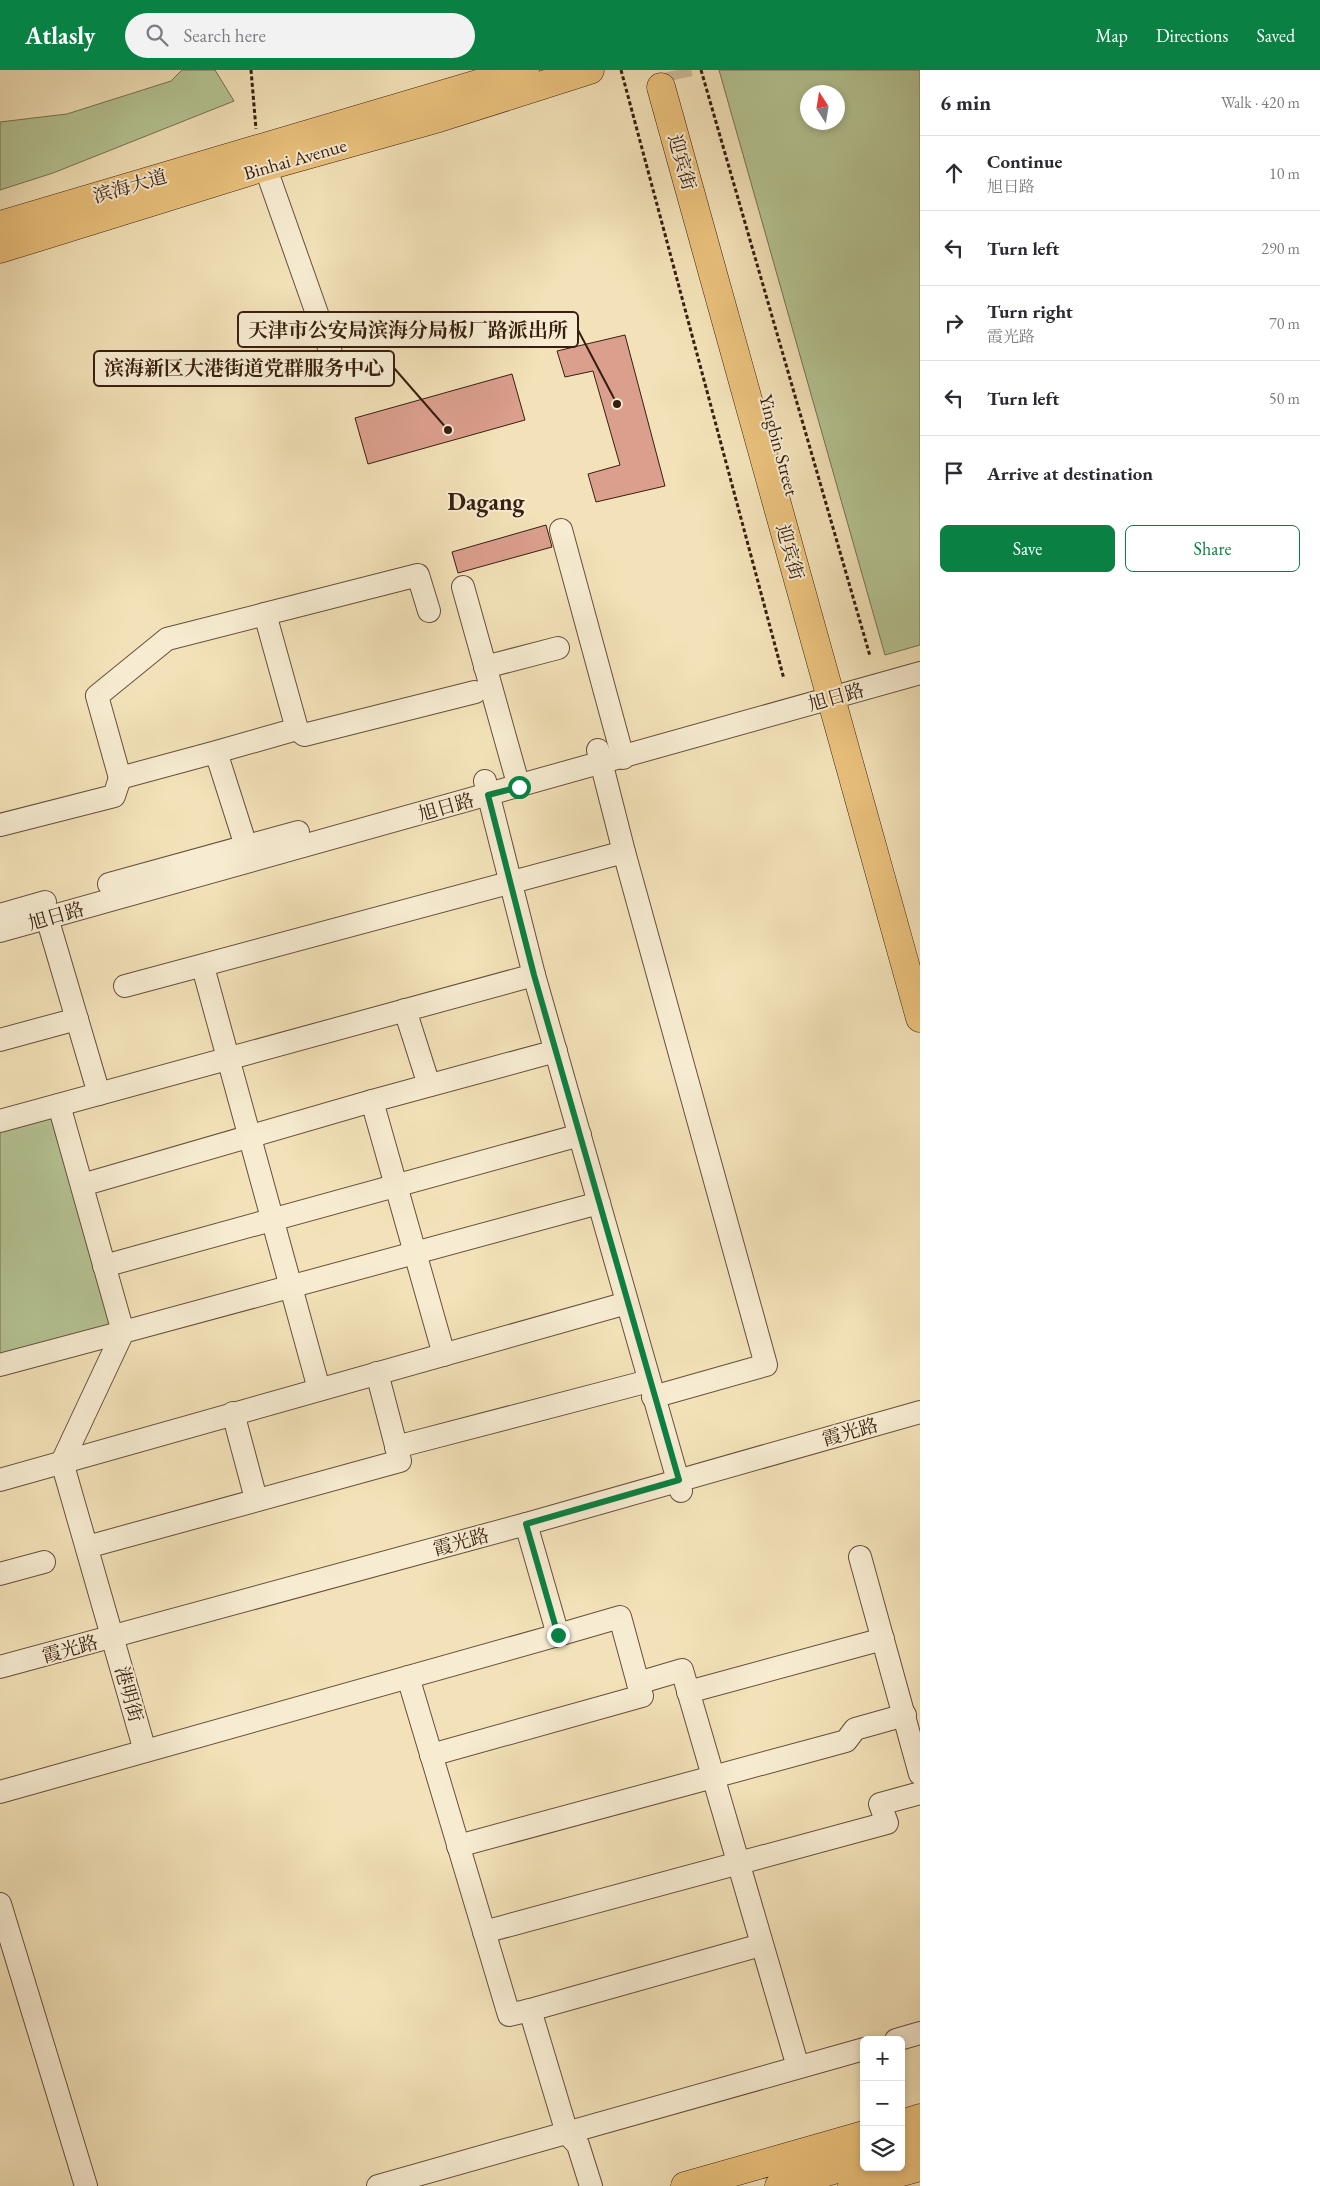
<!DOCTYPE html>
<html lang="en">
<head>
<meta charset="utf-8">
<style>
	body { margin:0; font-family:"EB Garamond","Noto Serif SC",serif; background:#f2f2f3; color:#2b2b33 }
	.controls { position:absolute; right:15px; bottom:15px; display:grid; overflow:hidden; border-radius:8px; box-shadow:0 2px 8px #0003 }
	.controls button { width:45px; height:45px; display:grid; place-items:center; padding:0; border:0; border-bottom:1px solid #e1e1e2; background:#fff; color:#2b2b33; font:25px sans-serif }
	.compass { position:absolute; left:800px; top:15px; width:45px; height:45px; border-radius:50%; background:#fff; box-shadow:0 2px 8px #0003; rotate:348deg }
	.stop { position:absolute; width:15px; height:15px; margin:-11px; border:4px solid #0b8043; border-radius:50%; background:#fff }
	.stop.end { background:#0b8043; border-color:#fff; box-shadow:0 1px 5px #0008 }
	.list { margin:0; padding:0; list-style:none }
	h2 { display:flex; justify-content:space-between; align-items:center; height:65px; margin:0; padding:0 20px; font-size:21px }
	h2 small { font-size:16px; font-weight:400; color:#7c7c81 }
	.list li { display:grid; grid-template-columns:32px 1fr auto; gap:15px; align-items:center; box-sizing:border-box; height:75px; padding:0 20px; border-top:1px solid #e1e1e2 }
	.list b { display:block; font-size:19px; white-space:nowrap }
	.list p { margin:0; font-size:16px; white-space:nowrap; color:#7c7c81 }
	.list em { font-size:16px; font-style:normal; color:#7c7c81 }
	.actions { display:flex; gap:10px; padding:15px 20px }
	.actions a { flex:1; padding:11px 0; border:1px solid #0b8043; border-radius:8px; text-align:center; font-size:18px; color:#0b8043 }
	.actions .main { background:#0b8043; color:#fff }
	.icon { flex:none; width:28px; height:28px; fill:none; stroke:currentColor; stroke-width:2; stroke-linecap:round; stroke-linejoin:round }
	.map { position:relative; flex:none; width:920px; height:2116px; overflow:hidden }
	header { display:flex; align-items:center; gap:30px; box-sizing:border-box; height:70px; padding:0 25px; background:#0b8043; color:#fff }
	header strong { font-size:24px }
	nav { display:flex; gap:28px; margin-inline-start:auto; font-size:18px }
	.search { width:350px; height:45px; background:#f2f2f3; display:flex; align-items:center; gap:12px; box-sizing:border-box; padding:0 18px; border-radius:28px; color:#7c7c81; font-size:19px }
	main { display:flex }
	aside { flex:1; background:#fff }
	.map>svg:first-child { display:block }
</style>
</head>
<body>
<header>
<strong>Atlasly</strong>
<div class="search"><svg class="icon" aria-label="search" viewBox="0 0 24 24"><circle cx="10" cy="10" r="6"/><path d="M15 15l6 6"/></svg>Search here</div>
<nav><a>Map</a><a>Directions</a><a>Saved</a></nav>
</header>
<main>
<div class="map">
<svg width="920" height="2116" viewBox="0 0 920 2116">
	<rect width="100%" height="100%" fill="#f3e2b9"/>
	<filter id="stains"><feTurbulence type="fractalNoise" baseFrequency=".004" numOctaves="4"/><feColorMatrix values="0 0 0 0 .2 0 0 0 0 .09 0 0 0 0 .02 0 0 0 .5 -.17"/></filter>
	<radialGradient id="worn" r=".72"><stop offset=".6" stop-color="#630" stop-opacity="0"/><stop offset="1" stop-color="#630" stop-opacity=".3"/></radialGradient>
	<g fill="#b5c494" stroke="#767152" fill-rule="evenodd">
		<polygon points="182,0 215,0 234,31 53,103 0,120 0,52 67,44 171,11"/>
		<path d="M719,0H920V575L885,585ZM838,22V52H808V22Z"/>
		<polygon points="51,1048 113,1258 0,1288 0,1061"/>
	</g>
	<g fill="#db9f8d" stroke="#381e10">
		<polygon points="625,265 665,416 596,432 588,404 620,395 593,301 565,307 557,281"/>
		<polygon points="512,304 525,350 368,394 355,348"/>
		<polygon points="546,455 552,477 458,503 452,482"/>
	</g>
	<g fill="none" stroke-linecap="round" stroke-linejoin="round">
		<polyline stroke="#cebb97" stroke-width="28" stroke-dasharray="28 14" stroke-linecap="butt" points="677,0 679,9"/>
		<g stroke="#674f3a" stroke-width="24">
			<g id="minor">
				<polyline points="260,82 338,303"/>
				<polyline points="561,460 623,688"/>
				<polyline points="463,517 519,717"/>
				<polyline points="265,544 418,505 429,541"/>
				<polyline points="485,597 558,578"/>
				<polyline points="297,659 304,665 475,622"/>
				<polyline points="598,680 624,782 766,1295 653,1327"/>
				<polyline points="216,682 120,708 97,626 167,569 265,544 297,659 216,682 246,776"/>
				<polyline points="485,711 534,905 681,1421"/>
				<polyline points="0,755 114,726 120,708"/>
				<polyline points="109,814 298,762"/>
				<polyline points="43,834 99,1024"/>
				<polyline points="0,845 45,832"/>
				<polyline points="0,861 920,603"/>
				<polyline points="203,897 319,1319"/>
				<polyline points="125,916 624,782"/>
				<polyline points="405,940 429,1015"/>
				<polyline points="0,970 77,949"/>
				<polyline points="372,1031 444,1285"/>
				<polyline points="0,1051 534,905"/>
				<polyline points="82,1115 372,1031 556,981"/>
				<polyline points="104,1196 580,1065"/>
				<polyline points="0,1295 123,1262 59,1035"/>
				<polyline points="233,1343 256,1429"/>
				<polyline points="396,1377 649,1311"/>
				<polyline points="0,1410 627,1233"/>
				<polyline points="87,1477 400,1391 377,1303"/>
				<polyline points="860,1487 920,1704"/>
				<polyline points="0,1504 44,1492"/>
				<polyline points="558,1565 620,1547 638,1613 682,1600 798,1997"/>
				<polyline points="0,1597 526,1454 920,1342"/>
				<polyline points="408,1607 509,1945 530,1940 567,2063 578,2075 591,2116"/>
				<polyline points="688,1622 883,1569"/>
				<polyline points="145,1681 62,1392 123,1262 599,1133"/>
				<polyline points="431,1685 642,1626 638,1613"/>
				<polyline points="0,1722 558,1565 526,1454"/>
				<polyline points="458,1776 846,1671 855,1659 905,1645"/>
				<polyline points="0,1834 86,2116"/>
				<polyline points="484,1862 887,1753 880,1734 920,1723"/>
				<polyline points="530,1940 761,1875"/>
				<polyline points="896,1970 920,1963"/>
				<polyline points="378,2116 864,1979"/>
			</g>
		</g>
		<g stroke="#381e10" stroke-width="29">
			<g id="major">
				<polyline points="661,17 920,948"/>
				<polyline points="0,155 525,0"/>
				<polyline points="0,179 264,97 439,48 590,0"/>
				<polyline points="901,2054 920,2048"/>
				<polyline points="901,2080 920,2075"/>
				<polyline points="685,2116 864,2065"/>
				<polyline points="779,2116 864,2091"/>
				<polyline points="852,2116 920,2097"/>
			</g>
		</g>
		<g stroke="#381e10" stroke-width="3" stroke-dasharray="4 2.5" stroke-linecap="butt">
			<polyline points="251,0 256,59"/>
			<polyline points="621,0 784,609"/>
			<polyline points="701,0 870,586"/>
		</g>
		<use href="#minor" stroke="#f7ecd2" stroke-width="22"/>
		<use href="#major" stroke="#eac17c" stroke-width="28"/>
	</g>
	<g fill="none" stroke-linecap="round" stroke-linejoin="round">
		<polyline stroke="#0b8043" stroke-width="6" points="519,717 488,725 534,905 679,1410 526,1454 558,1565"/>
	</g>
	<g text-anchor="middle" dominant-baseline="central" stroke-width="4" stroke-linejoin="round" paint-order="stroke">
		<g font-size="19" fill="#381e10" stroke="#f7ecd2">
			<text transform="translate(295 89) rotate(-16)">Binhai Avenue</text>
			<text transform="translate(682 92) rotate(74)">迎宾街</text>
			<text transform="translate(130 116) rotate(-16)">滨海大道</text>
			<text transform="translate(779 375) rotate(75)">Yingbin Street</text>
			<text transform="translate(790 482) rotate(74)">迎宾街</text>
			<text transform="translate(836 627) rotate(-16)">旭日路</text>
			<text transform="translate(446 737) rotate(-16)">旭日路</text>
			<text transform="translate(56 846) rotate(-16)">旭日路</text>
			<text transform="translate(850 1362) rotate(-16)">霞光路</text>
			<text transform="translate(461 1472) rotate(-15)">霞光路</text>
			<text transform="translate(70 1579) rotate(-15)">霞光路</text>
			<text transform="translate(129 1624) rotate(74)">港明街</text>
		</g>
		<g font-size="24" font-weight="bold" fill="#381e10" stroke="#f7ecd2">
			<text x="486" y="431">Dagang</text>
		</g>
	</g>
	<path fill="none" stroke="#381e10" stroke-width="2" d="M617 334L578 260M448 360L394 298"/>
	<g fill="#381e10" stroke="#f7ecd2" stroke-width="2">
		<circle cx="617" cy="334" r="5"/>
		<circle cx="448" cy="360" r="5"/>
	</g>
	<g fill="#f7ecd2" stroke="#381e10" stroke-width="2">
		<rect x="238" y="242" width="340" height="35" rx="5"/>
		<rect x="94" y="281" width="300" height="35" rx="5"/>
	</g>
	<g font-size="20" text-anchor="middle" font-weight="bold" fill="#381e10">
		<text x="408" y="267">天津市公安局滨海分局板厂路派出所</text>
		<text x="244" y="305">滨海新区大港街道党群服务中心</text>
	</g>
	<rect width="100%" height="100%" filter="url(#stains)"/>
	<rect width="100%" height="100%" fill="url(#worn)"/>
</svg>
<div class="controls">
<button>+</button>
<button>−</button>
<button><svg class="icon" aria-label="layers" viewBox="0 0 24 24"><path d="M12 4l9 5-9 5-9-5zM3 14l9 5 9-5"/></svg></button>
</div>
<svg class="compass" viewBox="-18 -18 36 36"><path d="M0-13l5 13h-10z" fill="#e53935"/><path d="M0 13l5-13h-10z" fill="#7c7c81"/></svg>
<div class="stop" style="left:519px;top:717px"></div>
<div class="stop end" style="left:558px;top:1565px"></div>
</div>
<aside>
<h2>6 min<small>Walk · 420 m</small></h2>
<ul class="list">
<li><svg class="icon" aria-label="ahead" viewBox="0 0 24 24"><path d="M12 20V5M6 11l6-6 6 6"/></svg><div><b>Continue</b><p>旭日路</p></div><em>10 m</em></li>
<li><svg class="icon" aria-label="left" viewBox="0 0 24 24"><path d="M17 20v-9H6M10 6l-5 5 5 5"/></svg><div><b>Turn left</b></div><em>290 m</em></li>
<li><svg class="icon" aria-label="right" viewBox="0 0 24 24"><path d="M7 20v-9h11M14 6l5 5-5 5"/></svg><div><b>Turn right</b><p>霞光路</p></div><em>70 m</em></li>
<li><svg class="icon" aria-label="left" viewBox="0 0 24 24"><path d="M17 20v-9H6M10 6l-5 5 5 5"/></svg><div><b>Turn left</b></div><em>50 m</em></li>
<li><svg class="icon" aria-label="arrive" viewBox="0 0 24 24"><path d="M6 21V4h12l-3 4 3 4H6"/></svg><div><b>Arrive at destination</b></div></li>
</ul>
<div class="actions"><a class="main">Save</a><a>Share</a></div>
</aside>
</main>
</body>
</html>
